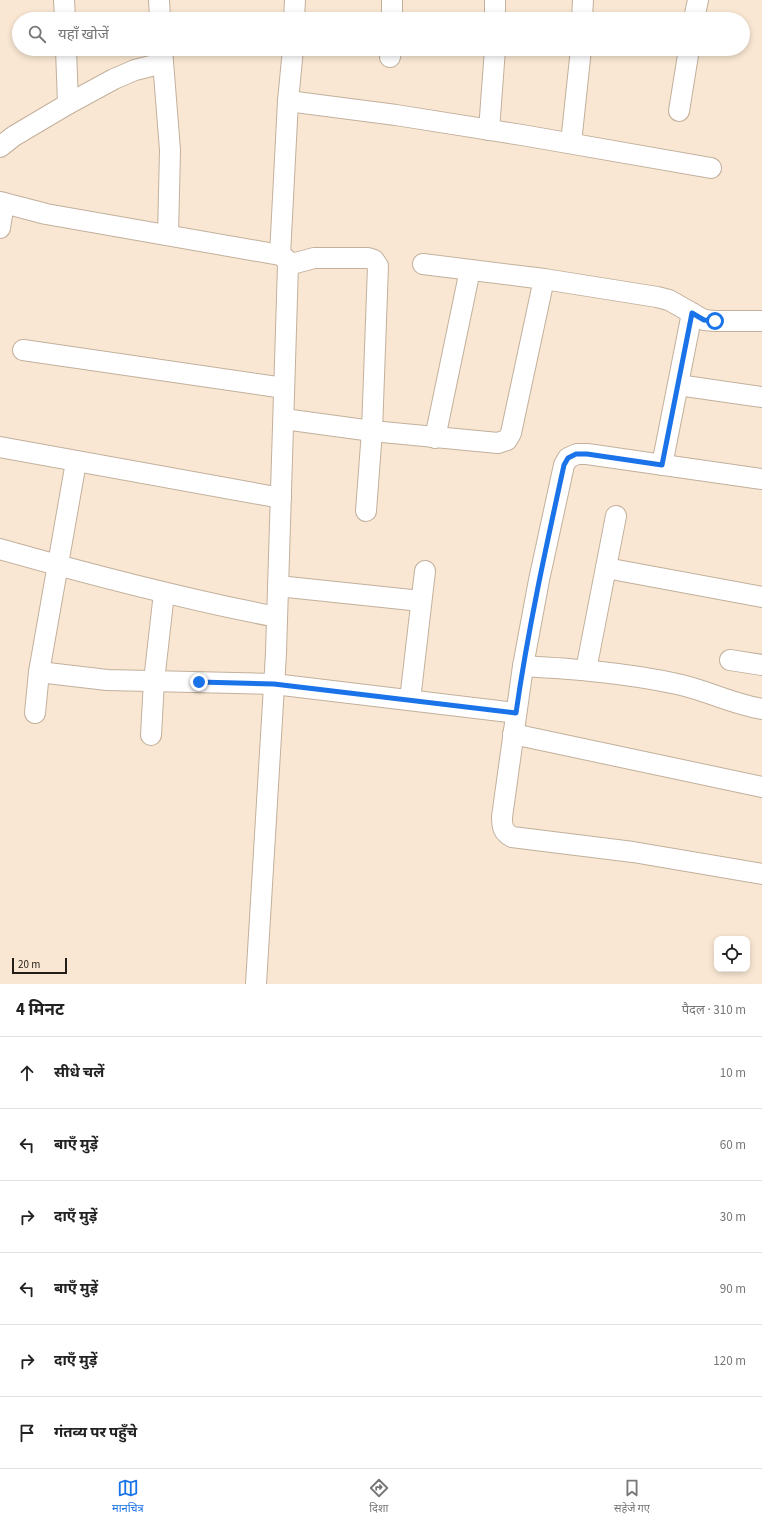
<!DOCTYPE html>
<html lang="hi">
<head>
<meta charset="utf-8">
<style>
	body { margin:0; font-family:"Source Sans 3","Noto Sans Devanagari",sans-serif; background:#f2f2f2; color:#222 }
	.controls { position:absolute; right:12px; bottom:12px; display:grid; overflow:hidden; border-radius:8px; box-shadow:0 2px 6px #0003 }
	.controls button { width:36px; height:36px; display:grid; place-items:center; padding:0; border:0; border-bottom:1px solid #e0e0e0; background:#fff; color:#222; font:20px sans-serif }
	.scale { position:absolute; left:12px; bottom:10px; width:55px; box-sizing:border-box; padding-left:4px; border:2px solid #241d16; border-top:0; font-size:11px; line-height:14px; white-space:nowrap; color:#241d16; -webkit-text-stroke:3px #f9e7d3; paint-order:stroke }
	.stop { position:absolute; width:12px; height:12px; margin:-9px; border:3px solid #1a73e8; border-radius:50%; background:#fff }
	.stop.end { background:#1a73e8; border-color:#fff; box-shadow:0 1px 4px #0008 }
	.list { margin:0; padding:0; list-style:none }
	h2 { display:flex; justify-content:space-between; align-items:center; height:52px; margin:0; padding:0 16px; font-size:17px }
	h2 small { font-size:13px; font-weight:400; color:#767676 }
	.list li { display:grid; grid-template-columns:26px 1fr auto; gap:12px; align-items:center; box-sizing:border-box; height:72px; padding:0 16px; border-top:1px solid #e0e0e0 }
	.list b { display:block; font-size:15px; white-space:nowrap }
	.list em { font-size:13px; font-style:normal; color:#767676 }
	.icon { flex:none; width:22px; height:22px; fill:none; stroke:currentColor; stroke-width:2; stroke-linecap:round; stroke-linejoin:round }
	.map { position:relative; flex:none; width:762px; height:984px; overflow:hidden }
	.search { position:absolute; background:#fff; box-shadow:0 2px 6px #0003; left:12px; right:12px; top:12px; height:44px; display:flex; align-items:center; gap:10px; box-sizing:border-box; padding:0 14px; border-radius:22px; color:#767676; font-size:15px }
	.sheet { height:484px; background:#fff }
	nav { display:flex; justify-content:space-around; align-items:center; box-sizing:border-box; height:56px; border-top:1px solid #e0e0e0; background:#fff; font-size:11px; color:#767676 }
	nav a { display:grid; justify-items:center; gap:2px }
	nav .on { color:#1a73e8 }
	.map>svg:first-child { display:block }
</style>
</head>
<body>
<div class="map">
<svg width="762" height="984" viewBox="0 0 762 984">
	<rect width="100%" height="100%" fill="#f9e7d3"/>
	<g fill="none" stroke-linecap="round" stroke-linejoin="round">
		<g stroke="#c2b09d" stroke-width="22">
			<g id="street">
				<polyline points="64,0 65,19"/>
				<polyline points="159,0 160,19"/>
				<polyline points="495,0 495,19"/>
				<polyline points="294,19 295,0"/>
				<polyline points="392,19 392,0"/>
				<polyline points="582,19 583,0"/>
				<polyline points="694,19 698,0"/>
				<polyline points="66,49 68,104"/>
				<polyline points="162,49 170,150 168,235"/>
				<polyline points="390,57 391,49"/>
				<polyline points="288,101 396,115 522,135 711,168"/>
				<polyline points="679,111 689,49"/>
				<polyline points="489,130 495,49"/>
				<polyline points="571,143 581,49"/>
				<polyline points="0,147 14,136 68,104 114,79 135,70 163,63"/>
				<polyline points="0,202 46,214 280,255 286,259 288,265 276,653 256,984"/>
				<polyline points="0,228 4,203"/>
				<polyline points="280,255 288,101 293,49"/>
				<polyline points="423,264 544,279 657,297 669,300 704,320 715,321 762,321"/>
				<polyline points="288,265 314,258 368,258 374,260 378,266 372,431 366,511"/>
				<polyline points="23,350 284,388"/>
				<polyline points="678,385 762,397"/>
				<polyline points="284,419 372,431 498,443 507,440 511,433 544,279"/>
				<polyline points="435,438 470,270"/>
				<polyline points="0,447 281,498"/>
				<polyline points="662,465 692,313"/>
				<path d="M762,479L587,454H577L568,458L564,465L539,580L523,666L502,817C502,827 503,832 512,837L633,852L762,874"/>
				<path d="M0,549C92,575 184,599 277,617"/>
				<polyline points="606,568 762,597"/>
				<polyline points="278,586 421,601"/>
				<polyline points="730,660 762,665"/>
				<path d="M523,666C575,669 627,673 677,684C706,690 732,704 762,709"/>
				<polyline points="586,670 616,516"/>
				<polyline points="39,672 107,680 274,684 516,713"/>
				<polyline points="410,700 425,571"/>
				<polyline points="35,713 39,672 76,462"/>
				<polyline points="513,734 762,787"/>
				<polyline points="151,735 154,681 164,593"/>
			</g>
		</g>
		<use href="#street" stroke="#fff" stroke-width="20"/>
	</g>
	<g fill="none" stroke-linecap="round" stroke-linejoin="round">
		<path stroke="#1a73e8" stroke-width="5" d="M199,682L274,684L516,713C528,629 546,547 564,465L568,458L576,454H587L662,465L692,313L704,320L715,321"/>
	</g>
</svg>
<div class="controls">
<button><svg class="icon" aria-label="locate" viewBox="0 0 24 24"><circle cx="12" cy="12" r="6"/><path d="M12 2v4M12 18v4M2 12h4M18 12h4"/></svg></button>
</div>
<div class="scale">20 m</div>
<div class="stop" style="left:715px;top:321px"></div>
<div class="stop end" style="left:199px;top:682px"></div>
<div class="search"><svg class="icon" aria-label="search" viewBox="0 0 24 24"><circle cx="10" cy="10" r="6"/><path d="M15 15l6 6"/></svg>यहाँ खोजें</div>
</div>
<section class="sheet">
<h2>4 मिनट<small>पैदल · 310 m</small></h2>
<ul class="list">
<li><svg class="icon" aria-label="ahead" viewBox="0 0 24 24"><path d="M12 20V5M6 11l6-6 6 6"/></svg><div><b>सीधे चलें</b></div><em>10 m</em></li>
<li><svg class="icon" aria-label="left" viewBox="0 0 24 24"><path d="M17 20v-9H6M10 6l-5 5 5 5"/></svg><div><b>बाएँ मुड़ें</b></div><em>60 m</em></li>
<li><svg class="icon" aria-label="right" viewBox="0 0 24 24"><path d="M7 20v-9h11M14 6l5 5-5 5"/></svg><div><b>दाएँ मुड़ें</b></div><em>30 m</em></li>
<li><svg class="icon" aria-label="left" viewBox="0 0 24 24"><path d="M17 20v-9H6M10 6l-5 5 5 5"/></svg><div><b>बाएँ मुड़ें</b></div><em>90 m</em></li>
<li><svg class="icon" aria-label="right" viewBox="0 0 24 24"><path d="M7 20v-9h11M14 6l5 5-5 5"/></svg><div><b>दाएँ मुड़ें</b></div><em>120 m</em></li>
<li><svg class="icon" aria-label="arrive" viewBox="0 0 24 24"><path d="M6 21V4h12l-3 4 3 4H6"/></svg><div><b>गंतव्य पर पहुँचे</b></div></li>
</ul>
</section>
<nav>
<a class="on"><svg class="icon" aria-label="map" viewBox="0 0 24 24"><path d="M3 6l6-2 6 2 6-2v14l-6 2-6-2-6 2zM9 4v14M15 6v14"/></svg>मानचित्र</a>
<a><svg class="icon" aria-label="directions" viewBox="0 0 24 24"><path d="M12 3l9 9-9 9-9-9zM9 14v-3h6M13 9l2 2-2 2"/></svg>दिशा</a>
<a><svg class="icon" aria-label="saved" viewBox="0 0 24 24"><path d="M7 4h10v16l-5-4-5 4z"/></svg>सहेजे गए</a>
</nav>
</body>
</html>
